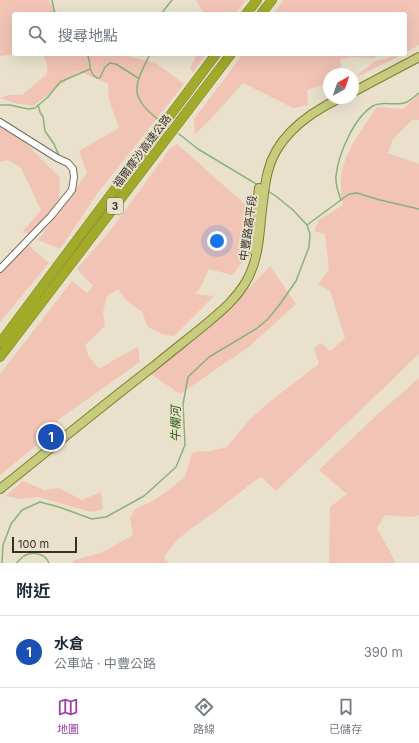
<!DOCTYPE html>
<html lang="zh-TW">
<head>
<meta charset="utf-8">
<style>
	body { margin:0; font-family:Inter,"Noto Sans TC",sans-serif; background:#f6f6f7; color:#1f2937 }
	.compass { position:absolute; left:323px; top:68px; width:36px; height:36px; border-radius:50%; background:#fff; box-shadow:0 4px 16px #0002; rotate:40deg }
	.scale { position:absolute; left:12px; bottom:10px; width:65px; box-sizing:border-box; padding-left:4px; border:2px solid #343129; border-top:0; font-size:11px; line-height:14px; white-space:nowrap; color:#343129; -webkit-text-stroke:3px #e9e1cc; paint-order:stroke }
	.you { position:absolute; left:217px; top:241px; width:14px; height:14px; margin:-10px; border:3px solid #fff; border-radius:50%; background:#1a73e8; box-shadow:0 0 0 6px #1a73e833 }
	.badge { display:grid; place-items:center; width:26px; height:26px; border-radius:50%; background:#9e40a9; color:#fff; font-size:13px; font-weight:700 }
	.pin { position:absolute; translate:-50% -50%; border:2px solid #fff; box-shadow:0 1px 4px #0006 }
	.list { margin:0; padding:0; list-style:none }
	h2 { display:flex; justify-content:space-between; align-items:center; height:52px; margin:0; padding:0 16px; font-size:17px }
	h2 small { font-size:13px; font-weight:400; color:#747a83 }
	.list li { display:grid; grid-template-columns:26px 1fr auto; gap:12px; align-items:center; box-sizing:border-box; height:72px; padding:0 16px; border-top:1px solid #e0e1e3 }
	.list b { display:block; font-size:15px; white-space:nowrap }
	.list p { margin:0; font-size:13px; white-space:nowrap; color:#747a83 }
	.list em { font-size:13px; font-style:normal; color:#747a83 }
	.icon { flex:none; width:22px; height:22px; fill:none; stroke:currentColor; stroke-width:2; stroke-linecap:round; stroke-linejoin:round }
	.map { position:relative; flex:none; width:419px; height:563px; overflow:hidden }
	.search { position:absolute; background:#fff; box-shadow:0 4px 16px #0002; left:12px; right:12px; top:12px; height:44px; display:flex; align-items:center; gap:10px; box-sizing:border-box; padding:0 14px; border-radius:4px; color:#747a83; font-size:15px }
	.sheet { height:124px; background:#fff }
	nav { display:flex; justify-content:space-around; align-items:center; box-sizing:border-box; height:56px; border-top:1px solid #e0e1e3; background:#fff; font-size:11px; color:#747a83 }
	nav a { display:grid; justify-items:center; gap:2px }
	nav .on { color:#9e40a9 }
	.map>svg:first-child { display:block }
</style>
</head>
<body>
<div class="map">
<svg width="419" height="563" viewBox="0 0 419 563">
	<rect width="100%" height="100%" fill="#e9e1cc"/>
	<g fill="#f2c4b5">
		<polygon points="0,0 48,0 58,14 14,14 15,54 0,56"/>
		<polygon points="196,0 246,0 235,14 204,14"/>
		<polygon points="284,0 419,0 419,45 405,53 405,14 273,14"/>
		<polygon points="43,54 121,54 135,58 156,63 184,84 97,194 60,249 38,240 87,173 79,151 119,128 109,100 108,84 79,71 33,106 14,103 0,98 8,95 22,95 47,74 47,64"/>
		<polygon points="197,54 206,54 193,73 190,68"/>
		<polygon points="243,54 384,54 371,58 352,57 340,59 341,71 337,74 329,74 329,81 327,83 307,90 308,105 293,108 243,83 206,124 195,134 194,119"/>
		<polygon points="396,54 403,54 359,76 358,74 376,61 387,59"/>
		<path d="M419,95V120H412L393,139L388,153L419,164V354L276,491L261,477C247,486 235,497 221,507C201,523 177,534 164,558L169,563H72L74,560L101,553L133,535L130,518L135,509L155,500L184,478L193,452L210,451L227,447L251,418L273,399L319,364L314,348L321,343L330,351L345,338L330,291L318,284L329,270L325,234L314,231L319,220L343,205C342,198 341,190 341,183C340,157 363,128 377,107L403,109Z"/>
		<polygon points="0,122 15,132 60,178 59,203 30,235 23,231 41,210 21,168 8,160 0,162"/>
		<path d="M177,144L248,207C247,230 250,258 232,275L209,269L200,288L195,294L214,296L174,336L164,335L148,327L142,312L126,300L118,289L107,296L103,312L105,326L85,345L88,355L99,369L117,358L138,347L140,362L59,419L55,430L0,475V374L72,281L87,293L93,286L77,269L113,227L169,150Z"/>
		<polygon points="28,245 49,263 0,322 0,272 20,251"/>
		<polygon points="270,266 296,304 250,346 180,394 151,374 201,333 237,301"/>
		<polygon points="419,378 419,515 414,517 385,515 377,528 396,563 329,563 330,507 347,494 319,470 379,413"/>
		<polygon points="23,481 44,490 59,488 82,500 101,492 103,509 91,512 38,497 21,499 6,496"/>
	</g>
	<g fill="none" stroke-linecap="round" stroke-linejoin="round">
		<g stroke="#88b27a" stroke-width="1.5">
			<polyline points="52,0 55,14"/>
			<polyline points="161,14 172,0"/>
			<path d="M87,54C92,63 87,72 97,78H100L105,67L110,63L116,64L138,78"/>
			<path d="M150,54C135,85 127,96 159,120"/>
			<polyline points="0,105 10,105 28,109 35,108 48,97 60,82 90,69"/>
			<polyline points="38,105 40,112 43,117 45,131 54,144 60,158"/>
			<polyline points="179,134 198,149 258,185"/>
			<path d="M341,200C338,192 335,184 336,176C338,155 354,117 373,106C383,100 397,107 407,102C411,100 415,96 419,93"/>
			<polyline points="307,225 349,194 357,193 380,200 419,209"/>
			<polyline points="2,563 3,545 11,524 22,510 40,502 59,507 92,519 106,517 144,496 176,467 185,445 183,404 188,377 209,357 256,329 268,319 280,304 296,281 309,247 310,234 307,225 293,210 277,197 268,191"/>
			<path d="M16,563C19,561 21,558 24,556C32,551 45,553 49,563"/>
		</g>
		<g stroke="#746d5b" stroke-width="8">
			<polyline id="minor" points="0,122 57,158 68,163 73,169 74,177 72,190 51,216 0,269"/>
		</g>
		<g stroke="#7c802a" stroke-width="10">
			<g id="major">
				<polyline points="353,92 419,57"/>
				<polyline points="252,250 259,188"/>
				<path d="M0,489C51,448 102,406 154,366C171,352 189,338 206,324C220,312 234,301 244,285C257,265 259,242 261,219C263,203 264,186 268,171C277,135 309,113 340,98"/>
			</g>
		</g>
		<g stroke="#7c802a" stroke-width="10">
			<g id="highway">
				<polyline points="246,14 257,0"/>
				<polyline points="261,14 272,0"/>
				<polyline points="0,343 216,54"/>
				<polyline points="0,357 231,54"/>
			</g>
		</g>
		<use href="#minor" stroke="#fff" stroke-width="6"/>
		<use href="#major" stroke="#c7cc7f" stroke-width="8"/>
		<use href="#highway" stroke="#a2aa2a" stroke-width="9"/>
	</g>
	<g text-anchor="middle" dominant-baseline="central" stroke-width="4" stroke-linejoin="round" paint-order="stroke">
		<rect fill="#e9e1cc" stroke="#6a665a" stroke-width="1" x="107" y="198" width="16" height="16" rx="3"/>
		<g font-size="10" font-weight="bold" fill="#343129">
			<text x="115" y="206">3</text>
		</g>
		<g font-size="11" fill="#343129" stroke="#e9e1cc">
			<text transform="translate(142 151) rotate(-53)">福爾摩沙高速公路</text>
			<text transform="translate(248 228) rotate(-82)">中豐路高平段</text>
		</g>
		<g font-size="12" font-style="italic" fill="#275c0d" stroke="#e9e1cc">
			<text transform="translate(175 424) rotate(-90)">牛欄河</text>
		</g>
	</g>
</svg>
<svg class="compass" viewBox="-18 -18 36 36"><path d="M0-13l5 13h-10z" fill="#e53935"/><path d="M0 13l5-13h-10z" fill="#747a83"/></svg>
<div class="scale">100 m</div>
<div class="you"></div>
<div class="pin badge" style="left:51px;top:437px;background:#1a4fb4">1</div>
<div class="search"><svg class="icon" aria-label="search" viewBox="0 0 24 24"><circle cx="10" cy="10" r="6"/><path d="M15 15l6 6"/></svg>搜尋地點</div>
</div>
<section class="sheet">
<h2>附近<small></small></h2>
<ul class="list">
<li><span class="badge" style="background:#1a4fb4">1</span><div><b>水倉</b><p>公車站 · 中豐公路</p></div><em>390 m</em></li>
</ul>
</section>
<nav>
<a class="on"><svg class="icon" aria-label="map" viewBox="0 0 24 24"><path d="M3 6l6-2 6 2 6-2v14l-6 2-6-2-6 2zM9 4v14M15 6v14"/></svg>地圖</a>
<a><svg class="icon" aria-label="directions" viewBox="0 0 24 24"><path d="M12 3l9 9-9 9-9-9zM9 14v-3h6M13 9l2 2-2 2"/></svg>路線</a>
<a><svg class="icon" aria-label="saved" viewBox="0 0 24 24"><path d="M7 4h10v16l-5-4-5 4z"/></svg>已儲存</a>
</nav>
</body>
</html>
